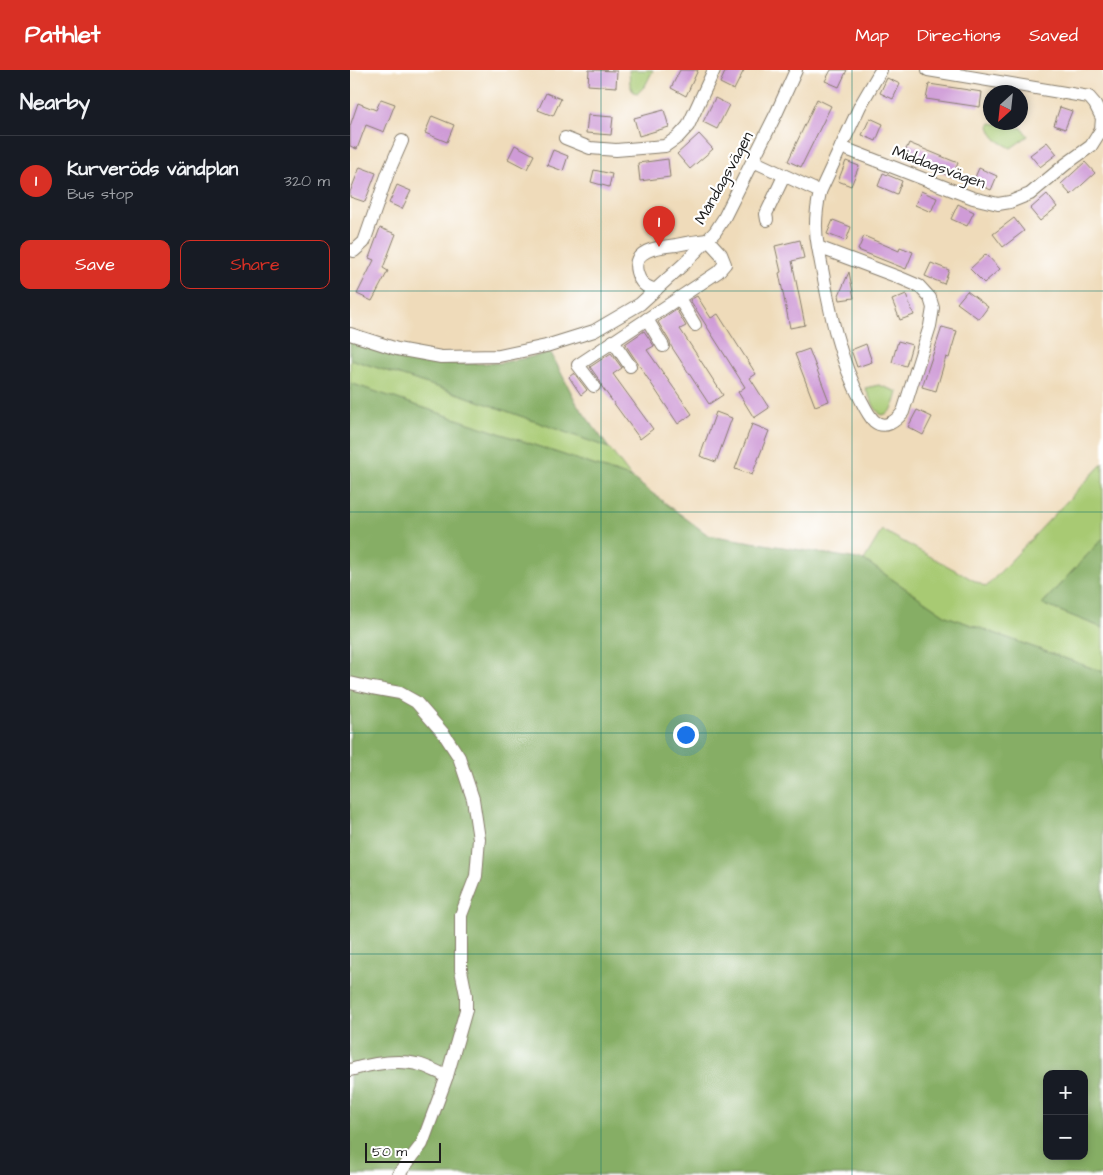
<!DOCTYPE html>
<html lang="en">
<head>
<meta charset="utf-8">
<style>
	body { margin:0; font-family:"Architects Daughter",sans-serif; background:#242831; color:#f1f3f6 }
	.controls { position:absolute; right:15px; bottom:15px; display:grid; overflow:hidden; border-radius:10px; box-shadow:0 2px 8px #0003 }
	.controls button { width:45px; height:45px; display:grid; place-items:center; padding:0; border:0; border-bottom:1px solid #363941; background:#171b24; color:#f1f3f6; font:25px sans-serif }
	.compass { position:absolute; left:633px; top:15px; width:45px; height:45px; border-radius:50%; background:#171b24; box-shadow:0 2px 8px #0003; rotate:207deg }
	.scale { position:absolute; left:15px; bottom:12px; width:76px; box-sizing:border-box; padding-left:5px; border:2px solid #1c1c1c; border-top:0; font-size:14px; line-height:18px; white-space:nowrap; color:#1c1c1c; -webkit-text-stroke:4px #fff; paint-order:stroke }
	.you { position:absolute; left:335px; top:664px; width:18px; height:18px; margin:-12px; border:4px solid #fff; border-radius:50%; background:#1a73e8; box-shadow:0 0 0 8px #1a73e833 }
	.badge { display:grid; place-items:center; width:32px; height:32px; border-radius:50%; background:#d93025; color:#fff; font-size:16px; font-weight:700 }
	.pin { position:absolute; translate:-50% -41px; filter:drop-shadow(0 1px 2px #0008) }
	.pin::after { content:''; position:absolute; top:26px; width:18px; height:15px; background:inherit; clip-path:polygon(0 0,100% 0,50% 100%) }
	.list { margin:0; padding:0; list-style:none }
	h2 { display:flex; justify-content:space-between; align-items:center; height:65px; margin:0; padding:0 20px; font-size:21px }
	h2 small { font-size:16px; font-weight:400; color:#9ea1a6 }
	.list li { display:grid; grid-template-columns:32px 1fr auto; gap:15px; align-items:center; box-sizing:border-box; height:90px; padding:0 20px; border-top:1px solid #363941 }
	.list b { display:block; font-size:19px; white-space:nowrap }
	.list p { margin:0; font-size:16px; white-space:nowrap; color:#9ea1a6 }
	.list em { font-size:16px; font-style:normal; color:#9ea1a6 }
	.actions { display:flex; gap:10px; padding:15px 20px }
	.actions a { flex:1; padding:11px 0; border:1px solid #d93025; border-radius:10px; text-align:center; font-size:18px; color:#d93025 }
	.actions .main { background:#d93025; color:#fff }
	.map { position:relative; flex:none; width:753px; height:1105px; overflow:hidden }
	header { display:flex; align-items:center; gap:30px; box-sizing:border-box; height:70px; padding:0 25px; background:#d93025; color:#fff }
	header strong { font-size:24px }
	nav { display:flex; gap:28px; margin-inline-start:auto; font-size:18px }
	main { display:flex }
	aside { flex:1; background:#171b24 }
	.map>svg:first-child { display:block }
</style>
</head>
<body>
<header>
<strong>Pathlet</strong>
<nav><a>Map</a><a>Directions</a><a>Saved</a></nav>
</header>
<main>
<aside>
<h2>Nearby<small></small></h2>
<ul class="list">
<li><span class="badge">1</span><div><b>Kurveröds vändplan</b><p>Bus stop</p></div><em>320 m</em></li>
</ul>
<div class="actions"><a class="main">Save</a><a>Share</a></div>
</aside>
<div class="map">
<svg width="753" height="1105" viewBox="0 0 753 1105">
	<rect width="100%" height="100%" fill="#fff"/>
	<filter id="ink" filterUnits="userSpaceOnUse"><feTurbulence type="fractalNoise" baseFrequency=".02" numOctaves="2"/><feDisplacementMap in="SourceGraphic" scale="10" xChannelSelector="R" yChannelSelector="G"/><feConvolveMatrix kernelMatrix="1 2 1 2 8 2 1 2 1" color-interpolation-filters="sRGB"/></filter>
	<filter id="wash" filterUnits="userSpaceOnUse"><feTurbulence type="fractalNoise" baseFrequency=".0096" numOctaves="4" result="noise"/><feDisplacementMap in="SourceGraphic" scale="20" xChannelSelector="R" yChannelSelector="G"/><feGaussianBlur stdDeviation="1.12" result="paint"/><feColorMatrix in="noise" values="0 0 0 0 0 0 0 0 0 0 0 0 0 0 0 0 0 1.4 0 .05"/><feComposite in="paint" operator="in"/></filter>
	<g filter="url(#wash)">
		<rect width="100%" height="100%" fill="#efdbba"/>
		<g fill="#a8ca73" stroke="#627348">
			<polygon points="279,0 303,0 295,16 288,23 283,22 280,15"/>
			<path d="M641,53L672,58L678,66L661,78C649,71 643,70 639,56Z"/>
			<polygon points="0,289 115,326 259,378 282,408 0,313"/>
			<path d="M529,315L548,322C545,333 543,344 531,345L525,338L515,318Z"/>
			<polygon points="753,393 753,468 692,534 753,558 753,602 596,546 514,490 532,460 636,517"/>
		</g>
		<g fill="#86ae65" stroke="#516540" fill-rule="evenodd">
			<polygon points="0,271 31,281 61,288 107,294 150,293 201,283 227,334 259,378 115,326 0,289"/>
			<path d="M0,313L282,408L358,465L514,490L596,546L753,602V1105H0ZM697,1004H734V1086H697Z"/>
			<polygon points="753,468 753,558 692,534"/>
		</g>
		<g id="blocks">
			<g fill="#cf9bd7">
				<polygon points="239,0 267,1 266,17 238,15"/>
				<polygon points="330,0 348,0 336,26 321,18"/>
				<polygon points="376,0 394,0 384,20 370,13"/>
				<polygon points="481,0 497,0 489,17 475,11"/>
				<polygon points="537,8 550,14 543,29 530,23"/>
				<polygon points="579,14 632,22 630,37 576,29"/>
				<polygon points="196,23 211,29 203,46 188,40"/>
				<polygon points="365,28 379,35 367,59 353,52"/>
				<polygon points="31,29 45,34 34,62 16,55 7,79 0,76 0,56 8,33 26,40"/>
				<polygon points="467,29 481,36 451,97 438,91"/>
				<polygon points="710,37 722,41 715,59 704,55"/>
				<polygon points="314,40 319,57 289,66 284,48"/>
				<polygon points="238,45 263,47 261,65 236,63"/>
				<polygon points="82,46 104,55 97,72 75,63"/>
				<polygon points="520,48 533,54 526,71 512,65"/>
				<polygon points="349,64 363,79 340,99 327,84"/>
				<polygon points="697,72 707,84 690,97 680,85"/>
				<polygon points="559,73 608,93 602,107 553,86"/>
				<polygon points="165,75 184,85 177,99 158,89"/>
				<polygon points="203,80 218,86 213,101 197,95"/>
				<polygon points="318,89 320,107 290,111 288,93"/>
				<polygon points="496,91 509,96 501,116 488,111"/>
				<polygon points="735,92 745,103 721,125 711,114"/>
				<polygon points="10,97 26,103 15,132 0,127 0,122"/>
				<polygon points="629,98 647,106 641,120 623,112"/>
				<polygon points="244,100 262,104 259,117 241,112"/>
				<polygon points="533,103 552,111 547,124 528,116"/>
				<polygon points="47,115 61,121 52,139 39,133"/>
				<polygon points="571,121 587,128 581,142 565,135"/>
				<polygon points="697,124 707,137 690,151 680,139"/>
				<polygon points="608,134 624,142 617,156 601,149"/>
				<polygon points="664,148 674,161 653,177 643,164"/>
				<polygon points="483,150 501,157 496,171 477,164"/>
				<polygon points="30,158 46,164 33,198 38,201 22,231 7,224 24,190 19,188"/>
				<polygon points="514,166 549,181 550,177 563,182 556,199 508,180"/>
				<polygon points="450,170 454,188 442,191 455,255 440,258 429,203 431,202 425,176"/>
				<polygon points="636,184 650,199 634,213 620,199"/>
				<polygon points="581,193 599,200 594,214 575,206"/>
				<polygon points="499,202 504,228 490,230 489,225"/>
				<polygon points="617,221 638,237 629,249 607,233"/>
				<polygon points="556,224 564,245 550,250 542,230"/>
				<polygon points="347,226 361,248 368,244 406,304 400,308 419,338 404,348 388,322 395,317 340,230"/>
				<polygon points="326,239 336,256 330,259 373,325 359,334 321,276 320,272 308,252"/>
				<polygon points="592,257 607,261 599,288 596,287 586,321 572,317"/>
				<polygon points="294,261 304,276 297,280 342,344 328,354 275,274"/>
				<polygon points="548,271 562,275 556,296 542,292"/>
				<polygon points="516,274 522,292 507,297 501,280"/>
				<polygon points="459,279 479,331 465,336 445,284"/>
				<polygon points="261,283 272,298 263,304 303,359 290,369 252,317 250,311 240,297"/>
				<polygon points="224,303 237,320 231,325 219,307"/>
				<polygon points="567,340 582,347 573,365 558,357"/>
				<polygon points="366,342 382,348 366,392 350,386"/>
				<polygon points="402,354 419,361 402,405 385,399"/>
			</g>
		</g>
	</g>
	<g filter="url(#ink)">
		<use href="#blocks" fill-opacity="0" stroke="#867c6b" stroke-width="1"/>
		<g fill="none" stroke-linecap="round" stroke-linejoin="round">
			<g stroke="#867c6b" stroke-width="14">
				<g id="minor">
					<polyline points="215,68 240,78 266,80 315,76 328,67 338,56 364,0"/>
					<polyline points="491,77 623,128 648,134 660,132 680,124 716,94 741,76 751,60 752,48 745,34 739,27 578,0"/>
					<path d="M403,91L470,122C466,140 464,158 468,177L548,207L569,216L580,228L583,238L580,256L553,342C546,351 535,360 524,351C519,346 515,338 512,332C486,284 478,230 468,177"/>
					<polyline points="470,122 510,36 531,0"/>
					<polyline points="417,150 416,144 434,106"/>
					<polyline points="0,180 4,181 14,172 38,103 52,71"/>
					<polyline points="329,228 345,255"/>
					<polyline points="297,249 313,276"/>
					<polyline points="0,264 47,279 91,287 149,286 196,276 244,261 290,234 336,192 365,162 374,148 427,42 446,0"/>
					<polyline points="263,271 280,296"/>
					<path d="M244,316L228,295L368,202L375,194L371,184L358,170C347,171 336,173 326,175C310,177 281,179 287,202C290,213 295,217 306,220"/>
					<polyline points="0,613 22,618 50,623 66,632 94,664 109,687 123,729 129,769 126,806 111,845 111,900 116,925 116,940 97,1006 72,1074 48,1105"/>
					<path d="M0,1000C21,994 45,989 67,994C77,996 87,1002 97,1006"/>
				</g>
			</g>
			<use href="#minor" stroke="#fff" stroke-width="12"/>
		</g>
	</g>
	<path fill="none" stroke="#0f766e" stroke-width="1" stroke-opacity="0.55" d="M251,0V1105M502,0V1105M0,221H753M0,442H753M0,663H753M0,884H753"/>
	<g text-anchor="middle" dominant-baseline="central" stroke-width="4.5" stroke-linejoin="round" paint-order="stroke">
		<g font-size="16" fill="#1c1c1c" stroke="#fff">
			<text transform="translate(589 97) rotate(20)">Middagsvägen</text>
			<text transform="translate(374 108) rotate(-61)">Måndagsvägen</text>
		</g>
	</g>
</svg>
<div class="controls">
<button>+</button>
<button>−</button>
</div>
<svg class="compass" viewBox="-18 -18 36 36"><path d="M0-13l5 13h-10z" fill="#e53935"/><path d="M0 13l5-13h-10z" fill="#9ea1a6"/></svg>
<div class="scale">50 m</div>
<div class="you"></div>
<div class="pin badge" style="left:309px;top:177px">1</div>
</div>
</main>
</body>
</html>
